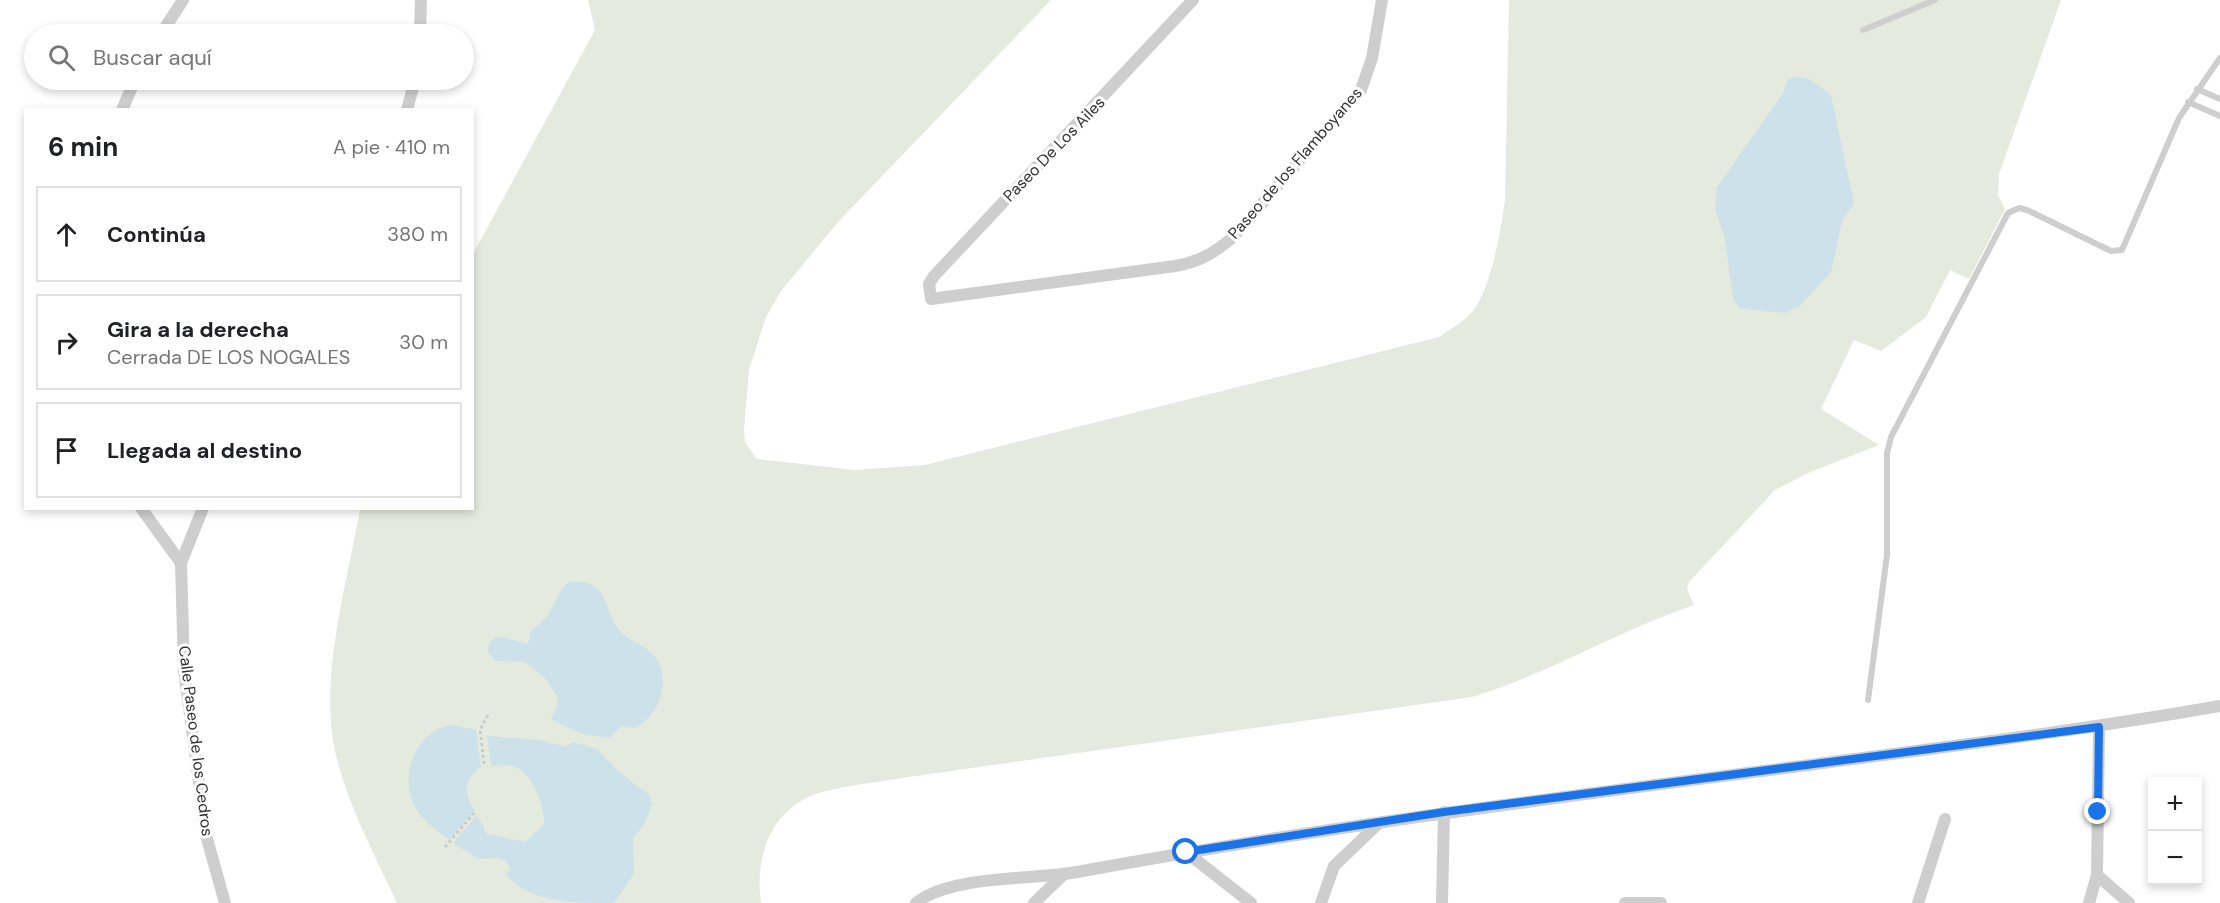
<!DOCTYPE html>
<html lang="es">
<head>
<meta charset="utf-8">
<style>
	body { margin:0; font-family:"DM Sans",sans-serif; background:#f6f6f6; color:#202124 }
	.controls { position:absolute; right:18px; bottom:18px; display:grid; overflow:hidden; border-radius:0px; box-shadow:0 3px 9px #0003 }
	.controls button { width:54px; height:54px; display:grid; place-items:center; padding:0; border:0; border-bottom:2px solid #e0e0e0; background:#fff; color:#202124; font:30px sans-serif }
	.stop { position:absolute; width:18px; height:18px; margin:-14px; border:4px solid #1a73e8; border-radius:50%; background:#fff }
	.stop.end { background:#1a73e8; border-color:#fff; box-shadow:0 2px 6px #0008 }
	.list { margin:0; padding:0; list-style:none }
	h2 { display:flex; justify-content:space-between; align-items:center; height:78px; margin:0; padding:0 24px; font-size:26px }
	h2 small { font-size:20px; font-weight:400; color:#757577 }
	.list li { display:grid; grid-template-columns:39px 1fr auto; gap:18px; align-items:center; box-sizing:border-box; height:96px; margin:0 12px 12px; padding:0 12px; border:2px solid #e0e0e0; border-radius:0px }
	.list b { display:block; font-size:22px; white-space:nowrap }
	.list p { margin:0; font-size:20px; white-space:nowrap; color:#757577 }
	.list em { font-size:20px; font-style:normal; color:#757577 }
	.icon { flex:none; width:33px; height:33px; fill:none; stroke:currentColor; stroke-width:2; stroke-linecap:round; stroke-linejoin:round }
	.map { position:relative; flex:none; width:2220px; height:903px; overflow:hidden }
	.search { position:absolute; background:#fff; box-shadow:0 3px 9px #0003; left:24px; top:24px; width:450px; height:66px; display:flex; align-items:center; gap:15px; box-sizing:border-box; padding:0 21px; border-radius:33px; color:#757577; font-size:22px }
	.panel { position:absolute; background:#fff; box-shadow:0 3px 9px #0003; left:24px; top:108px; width:450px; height:402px; border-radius:0px }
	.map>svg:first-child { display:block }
</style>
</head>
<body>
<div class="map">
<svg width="2220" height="903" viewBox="0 0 2220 903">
	<rect width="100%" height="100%" fill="#fff"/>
	<path fill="#e5eade" d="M588,0H1051L838,222L781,291L766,317L749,370L744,431L745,442L757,459L855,470L925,465L1439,337C1452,328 1466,321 1475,308C1491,285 1502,227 1505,199L1509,0H2061L1999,174L1998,195L2005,209L1969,279L1950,270L1926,317L1881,351L1854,340L1821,409L1879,445L1808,473L1775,490L1689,582L1687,589L1694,605C1619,630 1546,675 1472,697L909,777C880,782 849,785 822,792C772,806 754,856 761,903H397C374,854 347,804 335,751C319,678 347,583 360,509L472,508L473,254L595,30Z"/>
	<g fill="#cce1e9">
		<polygon points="1796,77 1809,79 1831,95 1854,204 1842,221 1831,272 1800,306 1785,313 1739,308 1733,298 1725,239 1715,208 1717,187 1784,92 1787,80"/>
		<path d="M569,582C612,577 601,611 621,632C631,642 646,645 655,657C672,679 660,717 634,728L622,726L609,738L581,734L551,719L557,707V696L544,677L525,662L496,661L488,652L489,643L497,636L528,644L531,631L547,617L562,588Z"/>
		<path d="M452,725L476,730L481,767C462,781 464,793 475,811L449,840C438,831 422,820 415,807C399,776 415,730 452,725Z"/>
		<path d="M487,736L541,740L566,747L573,742L597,749L619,772L649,795L652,803L645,824L633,837L634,874L614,903C574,903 527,903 505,873L511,870L506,861L496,858L478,859L453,843L477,815L487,834L525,842L544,824C545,807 533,774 515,767C508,764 499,766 491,766Z"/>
	</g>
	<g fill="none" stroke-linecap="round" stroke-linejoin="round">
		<g stroke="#cbcbcb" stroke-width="3" stroke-dasharray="3 3" stroke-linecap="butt">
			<polyline points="484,764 480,730 488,715"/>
			<polyline points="445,847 475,812"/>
		</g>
		<g stroke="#cecece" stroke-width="6">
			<polyline points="1863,30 1935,0"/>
			<polyline points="2197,89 2220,99"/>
			<polyline points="2188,102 2220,116"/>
			<polyline points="1868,700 1887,555 1887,453 1891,437 2008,213 2019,208 2027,210 2111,251 2122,250 2179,118 2220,58"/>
		</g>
		<g stroke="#cecece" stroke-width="12">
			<path d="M1193,0L934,276L929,284L931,299L1175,266C1199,262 1214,253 1232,238L1361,90L1372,58L1382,0"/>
			<polyline points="161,34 183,0"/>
			<polyline points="420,34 421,0"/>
			<polyline points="122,110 135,80"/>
			<polyline points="407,110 415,80"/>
			<polyline points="141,508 181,563"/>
			<polyline points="203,508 181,563 184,670 206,835 225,903"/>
			<polyline points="1186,852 1251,903"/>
			<polyline points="2097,875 2129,903"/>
			<path d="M916,903C950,875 1034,880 1077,872C1315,828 1554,798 1793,767C1936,748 2078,731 2220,706"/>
			<polyline points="1034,903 1063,875"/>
			<polyline points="1321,903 1334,866 1379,823"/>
			<polyline points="1442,903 1444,812"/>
			<polyline points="1625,903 1661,903"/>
			<polyline points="1918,903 1945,819"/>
			<polyline points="2089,903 2097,875 2099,727"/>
		</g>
	</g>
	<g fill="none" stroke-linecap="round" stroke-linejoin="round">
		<polyline stroke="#1a73e8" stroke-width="8" points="1186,852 1444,812 2099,727 2098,812"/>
	</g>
	<g text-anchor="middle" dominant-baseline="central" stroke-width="6" stroke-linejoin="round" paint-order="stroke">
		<g font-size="16" fill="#313131" stroke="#fff">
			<text transform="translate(1054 149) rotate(-46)">Paseo De Los Ailes</text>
			<text transform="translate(1295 163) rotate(-49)">Paseo de los Flamboyanes</text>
			<text transform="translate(196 741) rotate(83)">Calle Paseo de los Cedros</text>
		</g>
	</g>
</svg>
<div class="controls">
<button>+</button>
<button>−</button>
</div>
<div class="stop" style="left:1186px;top:852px"></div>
<div class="stop end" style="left:2098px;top:812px"></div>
<div class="search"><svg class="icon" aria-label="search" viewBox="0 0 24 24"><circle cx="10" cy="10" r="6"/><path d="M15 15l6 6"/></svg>Buscar aquí</div>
<section class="panel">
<h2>6 min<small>A pie · 410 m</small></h2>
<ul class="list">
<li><svg class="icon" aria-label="ahead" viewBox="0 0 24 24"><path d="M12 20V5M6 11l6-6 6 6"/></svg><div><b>Continúa</b></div><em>380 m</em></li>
<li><svg class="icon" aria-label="right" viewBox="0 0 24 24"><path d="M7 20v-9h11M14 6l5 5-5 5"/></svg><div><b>Gira a la derecha</b><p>Cerrada DE LOS NOGALES</p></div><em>30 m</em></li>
<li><svg class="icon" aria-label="arrive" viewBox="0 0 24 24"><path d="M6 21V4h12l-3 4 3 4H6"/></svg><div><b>Llegada al destino</b></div></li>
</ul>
</section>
</div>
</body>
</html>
